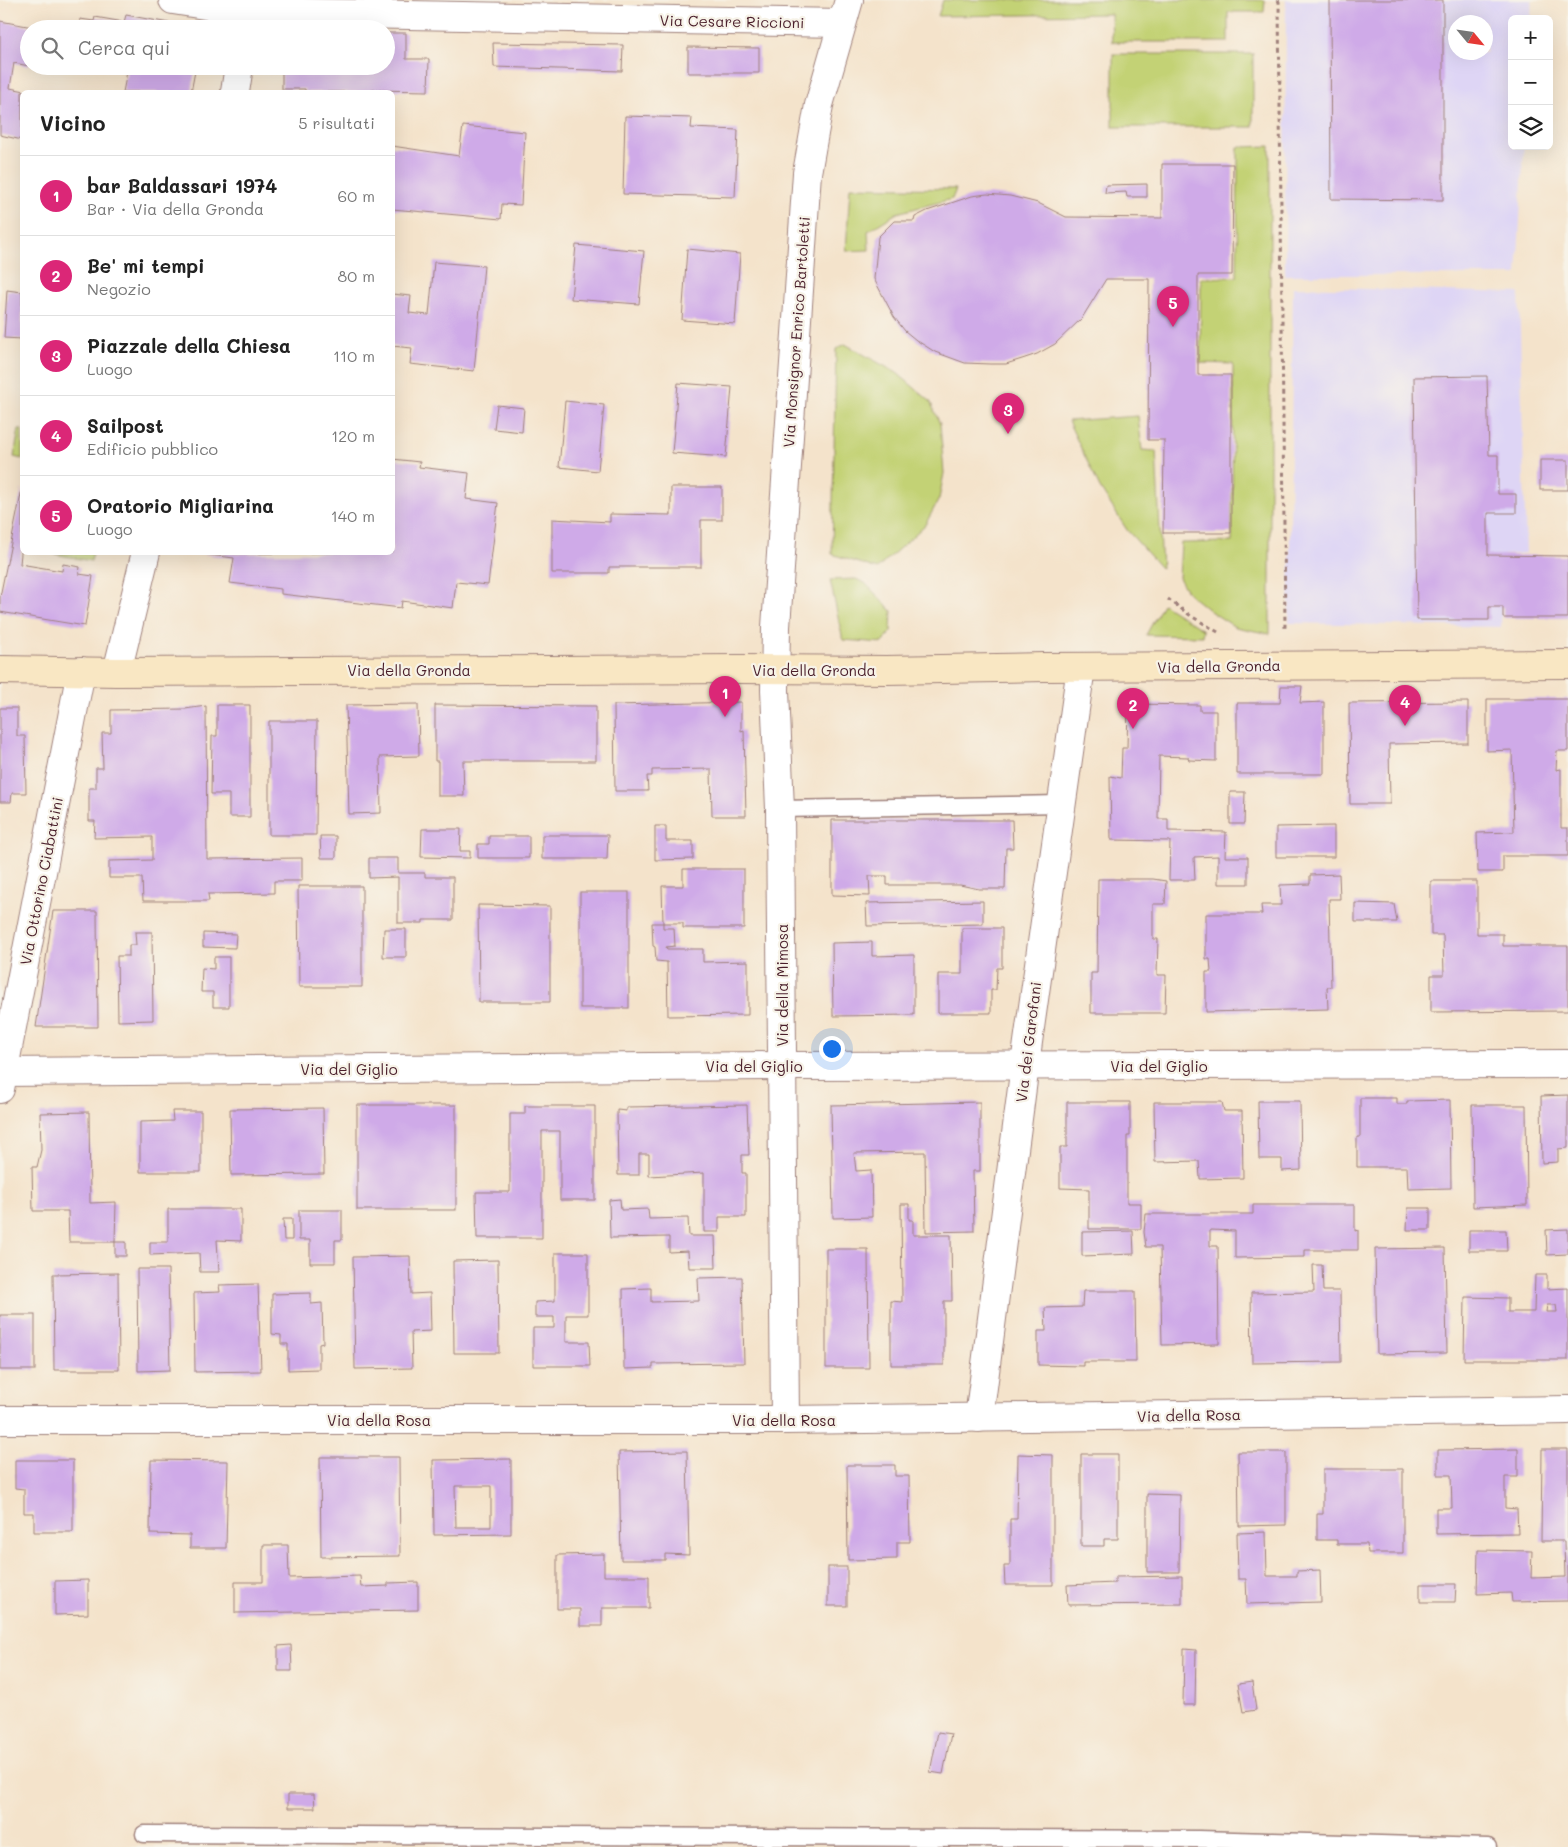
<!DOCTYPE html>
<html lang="it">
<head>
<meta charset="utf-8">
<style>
	body { margin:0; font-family:Mali,sans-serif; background:#f2f2f2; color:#222 }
	.controls { position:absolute; right:15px; top:15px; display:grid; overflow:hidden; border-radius:8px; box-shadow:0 5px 20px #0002 }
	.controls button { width:45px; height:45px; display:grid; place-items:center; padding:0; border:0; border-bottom:1px solid #e0e0e0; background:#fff; color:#222; font:25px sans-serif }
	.compass { position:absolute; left:1448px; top:15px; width:45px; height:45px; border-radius:50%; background:#fff; box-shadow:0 5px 20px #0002; rotate:119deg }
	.you { position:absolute; left:831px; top:1048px; width:18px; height:18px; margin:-12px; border:4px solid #fff; border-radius:50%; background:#1a73e8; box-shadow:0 0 0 8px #1a73e833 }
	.badge { display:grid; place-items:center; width:32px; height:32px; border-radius:50%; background:#db2777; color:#fff; font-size:16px; font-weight:700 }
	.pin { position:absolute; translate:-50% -41px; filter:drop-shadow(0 1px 2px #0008) }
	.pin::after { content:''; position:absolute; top:26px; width:18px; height:15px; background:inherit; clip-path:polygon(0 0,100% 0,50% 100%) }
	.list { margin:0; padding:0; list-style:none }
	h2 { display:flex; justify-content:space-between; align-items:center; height:65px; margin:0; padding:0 20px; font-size:21px }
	h2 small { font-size:16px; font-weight:400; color:#767676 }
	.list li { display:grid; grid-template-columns:32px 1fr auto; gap:15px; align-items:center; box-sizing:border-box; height:80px; padding:0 20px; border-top:1px solid #e0e0e0 }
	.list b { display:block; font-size:19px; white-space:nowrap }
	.list p { margin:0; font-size:16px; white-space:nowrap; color:#767676 }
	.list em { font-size:16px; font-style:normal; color:#767676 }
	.icon { flex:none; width:28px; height:28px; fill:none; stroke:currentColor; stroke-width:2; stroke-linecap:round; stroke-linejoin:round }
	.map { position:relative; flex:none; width:1568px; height:1847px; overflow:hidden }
	.search { position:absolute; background:#fff; box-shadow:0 5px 20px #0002; left:20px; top:20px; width:375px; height:55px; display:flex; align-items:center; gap:12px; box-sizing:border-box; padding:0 18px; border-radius:28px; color:#767676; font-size:19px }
	.panel { position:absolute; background:#fff; box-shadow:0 5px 20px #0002; left:20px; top:90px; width:375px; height:465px; border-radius:8px }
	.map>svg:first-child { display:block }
</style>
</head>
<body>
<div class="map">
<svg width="1568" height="1847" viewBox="0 0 1568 1847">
	<rect width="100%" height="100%" fill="#f7f3e8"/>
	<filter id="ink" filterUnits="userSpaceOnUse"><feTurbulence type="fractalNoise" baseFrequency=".02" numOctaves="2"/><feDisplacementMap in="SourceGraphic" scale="10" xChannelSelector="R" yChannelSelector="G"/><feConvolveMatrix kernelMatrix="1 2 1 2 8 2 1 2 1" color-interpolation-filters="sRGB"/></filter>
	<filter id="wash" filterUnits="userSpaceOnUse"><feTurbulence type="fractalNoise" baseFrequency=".0096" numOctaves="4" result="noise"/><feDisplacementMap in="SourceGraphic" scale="20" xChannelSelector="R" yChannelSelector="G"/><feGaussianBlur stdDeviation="1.12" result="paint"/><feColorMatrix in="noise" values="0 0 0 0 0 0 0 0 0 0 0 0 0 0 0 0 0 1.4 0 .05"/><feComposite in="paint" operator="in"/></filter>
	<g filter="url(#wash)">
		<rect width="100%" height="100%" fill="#f4e3cb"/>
		<g fill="#ded5f5" fill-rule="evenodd">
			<path d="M1286,0H1532L1531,19H1512V146H1524L1517,275H1285ZM1456,22H1486V52H1456Z"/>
			<polygon points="1293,287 1519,293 1526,553 1503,555 1501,627 1289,623"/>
		</g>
		<g fill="#c3d274" stroke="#867850">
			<polygon points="943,0 1265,0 1264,12 1228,12 1228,42 1112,42 1111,14 938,16"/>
			<rect x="1113" y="54" width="140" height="73"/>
			<polygon points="1270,146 1270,634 1235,627 1210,611 1188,593 1179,578 1181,543 1232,542 1233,364 1200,363 1201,278 1237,277 1238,147"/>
			<polygon points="850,187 956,189 952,199 897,213 868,231 869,250 846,251"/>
			<polygon points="845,344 897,373 930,401 940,424 944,473 939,499 925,525 877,569 832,554 836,349"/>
			<polygon points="1138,416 1142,450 1156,451 1162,569 1127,530 1100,488 1068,421"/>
			<polygon points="19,429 22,430 22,459 14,457"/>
			<polygon points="49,553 93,553 91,561"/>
			<polygon points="856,579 865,583 892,611 891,632 883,643 843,640 830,580"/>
			<polygon points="1163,604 1203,630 1202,636 1146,635"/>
		</g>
		<g id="blocks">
			<g fill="#cfaae8" fill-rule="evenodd">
				<polygon points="1330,0 1443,0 1443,200 1331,199"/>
				<polygon points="126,15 196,28 195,29 78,29 80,19 94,21 95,17 124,22"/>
				<polygon points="0,21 38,28 29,29 29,66 14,63 10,88 30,92 22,92 22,140 0,135"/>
				<polygon points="387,33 406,33 406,59 429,59 428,91 373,90 365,92 305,92 305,89 282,89 282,66 386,66"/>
				<polygon points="493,43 623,45 622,71 494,67"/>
				<polygon points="688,47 759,48 759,73 688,73"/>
				<polygon points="36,66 52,66 52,70"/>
				<polygon points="102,66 196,66 191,92 123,92 127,72"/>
				<polygon points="625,116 692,118 691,128 738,130 735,197 623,194"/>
				<polygon points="463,126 525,132 521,205 502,204 501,219 392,209 392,146 459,156"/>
				<polygon points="1162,164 1233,164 1232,275 1198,275 1198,375 1231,375 1231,533 1163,533 1164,440 1148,440 1149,279 1106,279 1082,318 1055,344 1037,354 1022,359 1006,364 990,364 965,363 935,352 916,340 905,331 894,317 874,279 878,237 894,221 914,221 915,217 927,211 972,196 987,194 1010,196 1038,203 1066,217 1162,218"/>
				<polygon points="1147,184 1147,197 1127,197 1126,192 1105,193 1106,185"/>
				<polygon points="576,245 644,251 639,304 571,299"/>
				<polygon points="687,249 740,254 735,324 682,320"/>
				<polygon points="434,262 484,266 474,371 410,364 412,348 392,346 392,294 411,296 409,313 429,315"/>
				<polygon points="7,290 22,292 22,339 4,338"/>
				<polygon points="1487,376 1489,455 1498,455 1498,494 1516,494 1516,513 1488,513 1488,555 1568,556 1568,618 1503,618 1503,607 1489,607 1489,620 1417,620 1414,377"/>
				<polygon points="678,383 732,387 726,457 672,453"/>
				<polygon points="565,401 604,405 598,471 559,467"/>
				<polygon points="497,405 524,408 522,432 494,429"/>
				<polygon points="392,459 420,462 419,467 469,473 466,499 498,503 488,585 456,582 453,608 402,601 401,608 281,594 281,589 230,583 234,558 203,554 392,552"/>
				<rect x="1540" y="460" width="28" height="30"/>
				<polygon points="671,487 722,487 722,520 701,520 701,567 609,567 609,573 552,573 552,519 610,522 610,514 671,515"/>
				<polygon points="22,489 22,543 20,564 62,571 63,564 80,567 79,574 93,576 85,626 0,612 0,597"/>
				<polygon points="1281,686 1302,686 1300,703 1324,702 1324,774 1237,774 1237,703 1280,703"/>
				<polygon points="1487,699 1568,699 1568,751 1557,751 1556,770 1561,769 1561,828 1568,828 1568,856 1503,856 1503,872 1478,872 1477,833 1514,832 1512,750 1487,751"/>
				<polygon points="741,702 741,731 744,730 746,816 712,816 711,769 652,770 652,776 647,776 648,791 615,791 614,705"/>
				<polygon points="1468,702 1468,743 1389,744 1390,804 1350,804 1349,703"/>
				<polygon points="418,704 419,756 380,757 381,813 349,814 346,705"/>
				<polygon points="1128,704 1200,705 1200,711 1216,711 1216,761 1189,760 1188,757 1159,756 1158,819 1168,819 1168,831 1226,832 1225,857 1248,857 1248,884 1218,884 1218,856 1194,857 1195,880 1169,880 1170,841 1111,840 1110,776 1121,778 1122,748 1127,748"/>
				<polygon points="217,705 250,705 250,817 229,817 229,794 211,794 212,736 217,736"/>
				<polygon points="435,705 596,706 596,761 463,761 464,796 438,796 438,761 435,761"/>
				<polygon points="206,706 207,859 302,858 302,881 274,881 274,893 208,894 209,901 143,901 142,878 109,878 109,861 152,860 152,837 94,838 95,821 89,821 89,788 96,788 96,768 103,768 102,733 111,733 111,710 185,709"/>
				<polygon points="0,708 17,708 17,736 25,736 26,793 12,793 11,802 0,802"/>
				<polygon points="269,721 317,721 316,835 269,835"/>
				<polygon points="1230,792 1245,792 1244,824 1230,824"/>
				<polygon points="832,820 1012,820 1013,848 1006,848 1005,889 979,889 960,885 887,885 887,876 869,876 870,896 832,895"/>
				<polygon points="655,826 666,826 666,841 693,841 693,859 655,860"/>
				<polygon points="1334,826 1334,857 1276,857 1276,827"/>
				<polygon points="422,829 461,829 460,851 470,851 470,858 421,857"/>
				<polygon points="542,835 608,835 607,859 542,859"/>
				<polygon points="320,836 336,836 336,858 321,858"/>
				<polygon points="489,836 529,836 529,858 478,858 478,844 489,844"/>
				<polygon points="369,858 398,858 398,873 425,873 425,877 453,877 453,920 423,920 423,923 398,923 398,877 369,878"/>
				<polygon points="683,869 744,869 744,928 683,928 683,923 663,923 663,928 674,928 675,946 666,947 667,949 703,949 703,962 748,961 748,1015 668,1016 667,962 656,961 655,947 653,946 652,923 663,923 662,886 683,886"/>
				<polygon points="1339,874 1340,899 1329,899 1331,987 1327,987 1328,1009 1206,1012 1206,972 1211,972 1210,959 1206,959 1206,914 1262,914 1261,905 1281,905 1280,885 1310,884 1310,875"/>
				<polygon points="1098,879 1153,879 1166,881 1165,904 1153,904 1153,939 1158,939 1157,975 1166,975 1165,1013 1091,1013 1091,973 1097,973"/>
				<polygon points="1431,881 1477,881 1477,934 1503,934 1503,946 1568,946 1568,1011 1431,1012 1431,975 1444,975 1443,935 1431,935"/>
				<polygon points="298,886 362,886 362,987 299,987"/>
				<rect x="580" y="892" width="49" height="116"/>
				<polygon points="983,901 983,924 867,926 866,903"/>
				<polygon points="1355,903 1394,904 1397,922 1355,922"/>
				<polygon points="478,905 550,906 550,1002 479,1002"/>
				<polygon points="53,911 97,911 98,1027 36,1027"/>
				<polygon points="962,928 1002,928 1002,968 997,968 996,990 991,990 991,1013 938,1013 938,974 962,974"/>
				<polygon points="384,929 406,929 406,957 383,957"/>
				<polygon points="135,932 152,932 153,1020 118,1021 117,956 129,956 129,945 136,945"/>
				<polygon points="203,933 236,934 235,948 203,947"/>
				<polygon points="872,942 872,956 914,955 914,1015 833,1016 832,943"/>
				<polygon points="214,957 229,957 229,1007 213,1007 213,992 201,992 202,968 214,969"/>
				<polygon points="1568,1095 1568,1148 1558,1149 1558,1162 1542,1163 1541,1096"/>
				<polygon points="1360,1098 1397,1098 1397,1104 1407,1104 1407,1101 1450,1100 1451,1188 1408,1189 1407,1167 1357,1167 1357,1137 1360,1137"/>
				<polygon points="1258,1101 1300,1101 1301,1170 1282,1171 1282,1159 1259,1159"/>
				<polygon points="980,1102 980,1171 973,1171 974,1231 926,1232 925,1152 854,1153 856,1171 871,1170 872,1217 833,1218 831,1105"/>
				<polygon points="1067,1102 1130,1102 1130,1136 1127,1136 1127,1203 1141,1203 1141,1229 1089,1229 1089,1189 1060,1188 1060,1147 1067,1147"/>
				<polygon points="1154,1102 1222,1102 1224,1111 1242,1111 1243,1178 1200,1179 1199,1161 1155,1162"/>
				<rect x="357" y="1105" width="99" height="105"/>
				<polygon points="747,1105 749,1155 742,1155 742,1173 746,1173 746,1217 719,1217 719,1232 704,1232 704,1173 649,1176 649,1154 639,1154 639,1175 618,1175 617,1110 626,1111 626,1107"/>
				<polygon points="1472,1105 1526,1105 1527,1205 1473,1207"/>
				<polygon points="525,1106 595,1106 595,1200 560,1200 560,1131 542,1131 542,1238 477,1238 476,1192 510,1192 510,1114 525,1114"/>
				<polygon points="323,1108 324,1174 231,1175 230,1109"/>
				<polygon points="172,1111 201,1111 201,1172 140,1172 140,1122 173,1121"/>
				<polygon points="89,1112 90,1203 116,1202 115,1242 69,1242 68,1211 33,1211 32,1167 37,1167 41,1150 40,1113"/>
				<polygon points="620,1199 621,1210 648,1209 649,1219 688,1218 689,1236 715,1236 716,1268 689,1268 688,1251 669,1252 669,1237 610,1238 609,1200"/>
				<polygon points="901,1204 909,1204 909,1220 913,1220 913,1235 951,1235 952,1301 944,1301 944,1365 891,1365 891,1301 902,1302"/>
				<polygon points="1253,1205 1355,1205 1355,1231 1358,1230 1358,1250 1305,1250 1305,1257 1235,1258 1235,1231 1210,1230 1210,1246 1218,1246 1219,1344 1162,1345 1160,1247 1146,1247 1144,1232 1146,1214 1253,1214"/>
				<polygon points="1408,1208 1430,1208 1430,1230 1407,1230"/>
				<polygon points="168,1209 241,1209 241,1241 217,1240 219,1272 200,1272 199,1253 150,1255 150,1242 168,1242"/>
				<polygon points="299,1210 342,1210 342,1240 335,1240 335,1263 310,1263 310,1240 299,1240"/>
				<polygon points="283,1219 292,1219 292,1240 284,1240"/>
				<polygon points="1568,1229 1568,1254 1547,1255 1546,1230"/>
				<polygon points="1469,1230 1506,1230 1507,1251 1469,1251"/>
				<polygon points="1133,1231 1134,1254 1082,1256 1082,1232"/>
				<rect x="115" y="1242" width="11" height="14"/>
				<polygon points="1445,1248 1447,1353 1377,1354 1375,1249"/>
				<polygon points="826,1249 868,1249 869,1368 826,1368"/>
				<polygon points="555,1253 588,1253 588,1315 566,1315 566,1342 589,1342 590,1366 533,1366 533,1328 554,1328 554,1317 535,1317 535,1302 555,1301"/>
				<polygon points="410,1256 411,1294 430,1293 431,1331 411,1332 412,1368 355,1369 353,1257"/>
				<polygon points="498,1260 499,1353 454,1353 453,1261"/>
				<polygon points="1313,1265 1322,1265 1323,1291 1340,1291 1341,1362 1252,1363 1251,1293 1314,1292"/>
				<polygon points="137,1269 168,1269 170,1370 138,1371"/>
				<polygon points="118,1273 119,1370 54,1370 53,1274"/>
				<path d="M1535,1275H1547V1289L1568,1288V1360H1464L1465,1297L1508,1298V1312H1534ZM1547,1305H1556L1557,1312H1546Z"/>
				<polygon points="742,1277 744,1363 653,1364 653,1368 624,1369 623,1289 651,1288 651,1302 699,1301 698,1278"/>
				<polygon points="258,1284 261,1371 195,1372 194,1293 220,1292 219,1285"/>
				<polygon points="1083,1291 1135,1291 1136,1362 1083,1362 1083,1366 1038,1365 1038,1331 1046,1331 1045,1308 1082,1307"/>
				<polygon points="311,1293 311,1304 322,1303 323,1343 319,1344 319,1369 288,1370 288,1344 281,1344 281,1335 272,1334 272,1294"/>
				<rect x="0" y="1315" width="35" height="55"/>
				<polygon points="1518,1449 1518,1477 1505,1477 1505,1508 1517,1509 1518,1533 1436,1534 1436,1508 1452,1508 1451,1475 1438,1475 1438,1450"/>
				<polygon points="1542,1449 1568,1449 1568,1601 1512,1602 1511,1593 1477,1594 1478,1550 1532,1551 1531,1578 1565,1577 1564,1541 1541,1541"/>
				<polygon points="687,1451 689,1555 665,1554 665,1560 621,1560 619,1452"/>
				<polygon points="1238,1452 1286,1452 1286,1525 1239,1526"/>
				<polygon points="1018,1454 1053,1455 1053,1585 1005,1585 1004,1566 1010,1566 1010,1519 1017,1519"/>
				<polygon points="1081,1454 1118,1454 1118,1539 1104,1539 1104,1546 1081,1546"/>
				<polygon points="320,1457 399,1457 400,1556 321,1557"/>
				<path d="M511,1459V1534L434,1535L433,1460ZM455,1486H491V1527H456Z"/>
				<polygon points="15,1460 73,1460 73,1532 34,1532 34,1513 24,1513 24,1489 15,1488"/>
				<polygon points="151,1460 228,1461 226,1548 190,1548 190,1535 150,1534"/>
				<polygon points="847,1465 895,1465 895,1476 909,1476 910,1542 897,1542 897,1559 848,1560"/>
				<polygon points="1323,1469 1403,1469 1403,1553 1368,1553 1367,1544 1337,1544 1337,1540 1317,1540 1317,1514 1323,1514"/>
				<polygon points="1147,1494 1180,1495 1179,1572 1147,1572"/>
				<polygon points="1266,1532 1267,1576 1297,1576 1297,1571 1320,1570 1321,1602 1247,1604 1246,1579 1238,1579 1237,1533"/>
				<polygon points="263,1545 288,1545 289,1578 360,1576 361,1587 388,1586 388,1583 418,1582 418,1610 235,1613 235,1582 263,1582"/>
				<polygon points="604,1554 604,1576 649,1576 649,1608 602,1608 602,1626 580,1626 580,1609 557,1609 557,1555"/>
				<rect x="828" y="1567" width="19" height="39"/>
				<polygon points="1182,1576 1182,1604 1068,1605 1067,1585 1115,1583 1115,1577"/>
				<polygon points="88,1580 88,1614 55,1615 55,1581"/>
				<polygon points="1420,1584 1456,1584 1455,1602 1420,1602"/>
				<polygon points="291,1645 292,1671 278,1671 278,1646"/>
				<polygon points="1184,1649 1196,1650 1195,1705 1183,1705"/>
				<polygon points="1252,1682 1256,1710 1243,1712 1238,1684"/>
				<polygon points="938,1732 951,1734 943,1774 930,1772"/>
				<polygon points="288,1794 314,1794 315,1808 288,1808"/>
			</g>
		</g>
	</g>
	<g filter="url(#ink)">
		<use href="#blocks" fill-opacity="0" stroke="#9f817b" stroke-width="1"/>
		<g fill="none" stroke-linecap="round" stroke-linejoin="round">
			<g stroke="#9f817b" stroke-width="19">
				<g id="lane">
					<polyline points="780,809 1060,804"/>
					<polyline points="144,1834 1199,1839 1488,1847"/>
				</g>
			</g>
			<g stroke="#9f817b" stroke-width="30">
				<g id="street">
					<polyline points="173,0 249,12 842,23"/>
					<polyline points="235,92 239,66"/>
					<polyline points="117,672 146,552"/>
					<polyline points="0,1072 782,1066 1568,1064"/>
					<polyline points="0,1089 81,671"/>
					<polyline points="979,1418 1028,1042 1081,667"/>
					<polyline points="0,1420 785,1420 1568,1410"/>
					<polyline points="785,1420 780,809 775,690 776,627 807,173 819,105 849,0"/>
				</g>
			</g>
			<g stroke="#9f817b" stroke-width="30">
				<polyline id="secondary" points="0,670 117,672 741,669 886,670 1044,667 1568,664"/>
			</g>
			<g stroke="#9f817b" stroke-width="3" stroke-dasharray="4 4" stroke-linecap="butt">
				<polyline points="1278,0 1279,2 1285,631"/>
				<polyline points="1168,599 1191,616 1218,632"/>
			</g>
			<use href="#lane" stroke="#fff" stroke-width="16"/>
			<use href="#street" stroke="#fff" stroke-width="28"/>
			<use href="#secondary" stroke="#f9e7c3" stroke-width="28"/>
		</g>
	</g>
	<g text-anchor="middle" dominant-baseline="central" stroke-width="4.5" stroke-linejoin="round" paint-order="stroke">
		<g font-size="15" fill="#4a1f2b" stroke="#f7f3e8">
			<text transform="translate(732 21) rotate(1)">Via Cesare Riccioni</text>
			<text transform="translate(796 332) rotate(-86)">Via Monsignor Enrico Bartoletti</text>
			<text transform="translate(1219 666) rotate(-1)">Via della Gronda</text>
			<text x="409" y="670">Via della Gronda</text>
			<text x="814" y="670">Via della Gronda</text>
			<text transform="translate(41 881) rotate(-79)">Via Ottorino Ciabattini</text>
			<text transform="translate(782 985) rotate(-90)">Via della Mimosa</text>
			<text transform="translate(1028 1042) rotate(-83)">Via dei Garofani</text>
			<text x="754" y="1066">Via del Giglio</text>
			<text x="1159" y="1066">Via del Giglio</text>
			<text x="349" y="1069">Via del Giglio</text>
			<text transform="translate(1189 1415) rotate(-1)">Via della Rosa</text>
			<text x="379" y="1420">Via della Rosa</text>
			<text x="784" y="1420">Via della Rosa</text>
		</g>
	</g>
</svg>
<div class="controls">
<button>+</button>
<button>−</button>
<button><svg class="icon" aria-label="layers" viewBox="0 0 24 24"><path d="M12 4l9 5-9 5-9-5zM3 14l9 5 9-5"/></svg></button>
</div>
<svg class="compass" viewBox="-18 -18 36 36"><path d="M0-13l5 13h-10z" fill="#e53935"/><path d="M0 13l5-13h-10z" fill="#767676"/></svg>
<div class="you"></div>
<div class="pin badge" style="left:725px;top:717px">1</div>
<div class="pin badge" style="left:1133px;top:729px">2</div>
<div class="pin badge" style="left:1008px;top:434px">3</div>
<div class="pin badge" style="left:1405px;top:726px">4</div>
<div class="pin badge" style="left:1173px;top:327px">5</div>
<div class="search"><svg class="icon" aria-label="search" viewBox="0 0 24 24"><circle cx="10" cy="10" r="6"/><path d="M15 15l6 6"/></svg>Cerca qui</div>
<section class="panel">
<h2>Vicino<small>5 risultati</small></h2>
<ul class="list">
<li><span class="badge">1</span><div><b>bar Baldassari 1974</b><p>Bar · Via della Gronda</p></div><em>60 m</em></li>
<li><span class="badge">2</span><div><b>Be' mi tempi</b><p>Negozio</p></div><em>80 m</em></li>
<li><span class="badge">3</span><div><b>Piazzale della Chiesa</b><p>Luogo</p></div><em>110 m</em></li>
<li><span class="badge">4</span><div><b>Sailpost</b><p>Edificio pubblico</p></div><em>120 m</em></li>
<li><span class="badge">5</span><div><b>Oratorio Migliarina</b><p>Luogo</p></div><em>140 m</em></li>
</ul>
</section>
</div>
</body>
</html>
